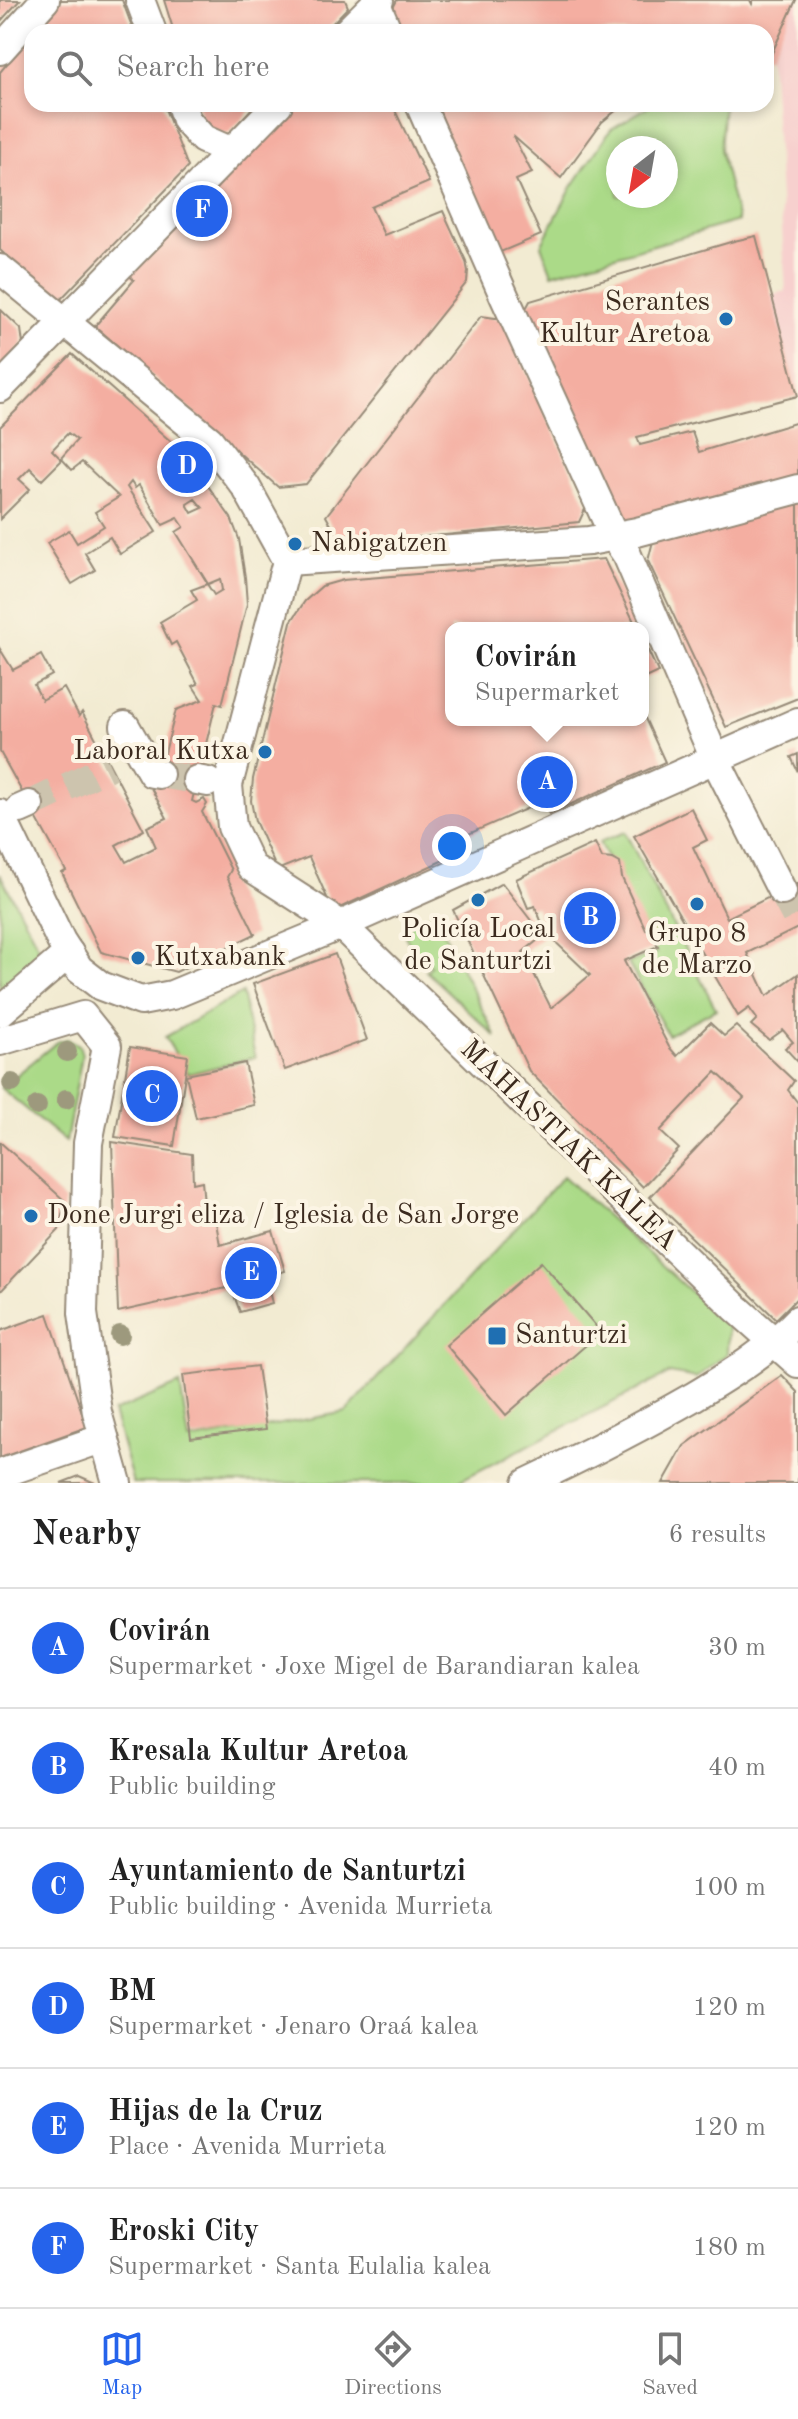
<!DOCTYPE html>
<html lang="en">
<head>
<meta charset="utf-8">
<style>
	body { margin:0; font-family:"Old Standard TT",serif; background:#f6f6f6; color:#222 }
	.compass { position:absolute; left:606px; top:136px; width:72px; height:72px; border-radius:50%; background:#fff; box-shadow:0 4px 12px #0003; rotate:211deg }
	.you { position:absolute; left:452px; top:846px; width:28px; height:28px; margin:-20px; border:6px solid #fff; border-radius:50%; background:#1a73e8; box-shadow:0 0 0 12px #1a73e833 }
	.badge { display:grid; place-items:center; width:52px; height:52px; border-radius:50%; background:#2563eb; color:#fff; font-size:26px; font-weight:700 }
	.pin { position:absolute; translate:-50% -50%; border:4px solid #fff; box-shadow:0 2px 8px #0006 }
	.popup { position:absolute; left:445px; top:622px; width:204px; height:104px; box-sizing:border-box; display:grid; place-content:center; border-radius:16px; background:#fff; filter:drop-shadow(0 2px 6px #0005); font-size:26px; white-space:nowrap; color:#767676 }
	.popup b { font-size:30px; color:#222 }
	.popup::after { content:''; position:absolute; left:50%; top:100%; margin-left:-16px; border:16px solid transparent; border-top-color:#fff }
	.list { margin:0; padding:0; list-style:none }
	h2 { display:flex; justify-content:space-between; align-items:center; height:104px; margin:0; padding:0 32px; font-size:34px }
	h2 small { font-size:26px; font-weight:400; color:#767676 }
	.list li { display:grid; grid-template-columns:52px 1fr auto; gap:24px; align-items:center; box-sizing:border-box; height:120px; padding:0 32px; border-top:2px solid #e0e0e0 }
	.list b { display:block; font-size:30px; white-space:nowrap }
	.list p { margin:0; font-size:26px; white-space:nowrap; color:#767676 }
	.list em { font-size:26px; font-style:normal; color:#767676 }
	.icon { flex:none; width:44px; height:44px; fill:none; stroke:currentColor; stroke-width:2; stroke-linecap:round; stroke-linejoin:round }
	.map { position:relative; flex:none; width:798px; height:1483px; overflow:hidden }
	.search { position:absolute; background:#fff; box-shadow:0 4px 12px #0003; left:24px; right:24px; top:24px; height:88px; display:flex; align-items:center; gap:20px; box-sizing:border-box; padding:0 28px; border-radius:24px; color:#767676; font-size:30px }
	.sheet { height:824px; background:#fff }
	nav { display:flex; justify-content:space-around; align-items:center; box-sizing:border-box; height:112px; border-top:2px solid #e0e0e0; background:#fff; font-size:22px; color:#767676 }
	nav a { display:grid; justify-items:center; gap:4px }
	nav .on { color:#2563eb }
	.map>svg:first-child { display:block }
</style>
</head>
<body>
<div class="map">
<svg width="798" height="1483" viewBox="0 0 798 1483">
	<rect width="100%" height="100%" fill="#fcf5e5"/>
	<filter id="ink" filterUnits="userSpaceOnUse"><feTurbulence type="fractalNoise" baseFrequency=".0125" numOctaves="2"/><feDisplacementMap in="SourceGraphic" scale="16" xChannelSelector="R" yChannelSelector="G"/><feConvolveMatrix kernelMatrix="1 2 1 2 8 2 1 2 1" color-interpolation-filters="sRGB"/></filter>
	<filter id="wash" filterUnits="userSpaceOnUse"><feTurbulence type="fractalNoise" baseFrequency=".006" numOctaves="4" result="noise"/><feDisplacementMap in="SourceGraphic" scale="32" xChannelSelector="R" yChannelSelector="G"/><feGaussianBlur stdDeviation="1.8" result="paint"/><feColorMatrix in="noise" values="0 0 0 0 0 0 0 0 0 0 0 0 0 0 0 0 0 1.4 0 .05"/><feComposite in="paint" operator="in"/></filter>
	<g filter="url(#wash)">
		<rect width="100%" height="100%" fill="#f2ebd2"/>
		<polygon fill="#f7d0ce" points="796,0 798,0 798,392 770,295 786,291 771,55"/>
		<g fill="#abda88" stroke="#738253" stroke-width="2" fill-rule="evenodd">
			<path d="M653,104H724L720,150L738,221L552,274L541,245L572,187L611,129ZM618,148H666V196H618Z"/>
			<polygon points="625,832 716,1009 668,1035 628,963 656,953 599,842"/>
			<polygon points="0,874 40,949 34,966 0,993"/>
			<polygon points="434,913 496,1037 426,971 431,966 410,945 405,936 412,922"/>
			<polygon points="242,993 255,1057 188,1074 165,1037"/>
			<polygon points="67,1039 79,1045 82,1055 66,1142 1,1088 57,1042"/>
			<polygon points="563,1176 728,1326 727,1354 696,1378 670,1373 455,1483 133,1483 113,1412 180,1384 189,1441 346,1412"/>
		</g>
		<g id="blocks">
			<g fill="#f4aea1" fill-rule="evenodd">
				<polygon points="0,0 20,0 0,22"/>
				<polygon points="61,0 122,0 134,32 34,32"/>
				<polygon points="164,0 345,0 348,7 324,32 174,32"/>
				<polygon points="397,0 750,0 752,4 753,0 796,0 771,55 766,56 766,32 397,32 391,12"/>
				<polygon points="32,34 32,104 163,104 188,167 57,303 0,250 0,72"/>
				<polygon points="197,104 256,104 228,134 205,130"/>
				<polygon points="294,104 392,104 429,182 371,207 384,235 443,211 466,261 468,271 467,282 306,484 278,487 95,326 134,280 127,274"/>
				<polygon points="430,104 624,104 602,122 561,178 513,136 532,173 516,180 541,235 498,253"/>
				<polygon points="756,236 798,396 637,437 640,445 692,432 699,452 798,422 798,481 634,526 615,520 522,316 530,301 734,241"/>
				<polygon points="0,309 21,329 23,344 0,367"/>
				<polygon points="481,316 502,319 587,505 579,522 342,545 326,516"/>
				<path d="M72,354L185,454L231,518L239,539L245,577L247,604L222,705L216,703L192,801L196,803L204,799L207,804L202,812L231,870L227,877L255,934L176,972L101,952L62,873L66,871L0,752V649L13,670L41,655L52,675L34,685L42,700L64,688L79,716L82,712L144,830L116,845L126,862L156,847L147,827L167,818L151,788L156,787L176,710L202,700L193,686L198,684L176,642L171,645L160,622L197,600L191,590L207,584L214,595L222,590L220,579L208,584L176,532L184,527L178,518L163,525L139,485L135,488L131,482L127,487L156,532L120,554L110,537L85,553L95,570L72,584L47,543L69,530L77,543L104,526L95,512L119,497L82,462L72,470L61,458L77,440L68,433L52,450L62,460L42,480L30,468L19,479L30,489L0,519V427ZM168,465L174,473L166,478L160,471ZM195,499L203,508L192,513L187,504Z"/>
				<polygon points="798,501 798,698 726,727 648,561 653,541"/>
				<polygon points="604,559 637,628 451,628 451,720 643,720 643,714 665,762 549,814 542,802 443,845 448,858 333,911 309,857 277,870 255,821 251,801 253,779 291,622 305,601 322,586 343,580"/>
				<polygon points="643,640 658,672 643,679"/>
				<polygon points="798,754 798,772 791,757"/>
				<polygon points="691,808 707,840 693,847 727,918 798,883 798,928 747,953 767,996 798,974 798,1062 785,1048 793,1042 783,1030 769,1040 751,1025 757,1019 749,1008 738,1016 634,836"/>
				<polygon points="595,843 602,858 613,859 620,863 622,878 646,930 651,929 658,946 624,961 669,1047 677,1056 710,1023 724,1036 736,1026 794,1081 788,1090 798,1103 798,1297 776,1319 650,1197 744,1098 716,1072 660,1131 679,1149 643,1187 529,1071 453,910 502,883 543,936 523,952 551,1008 590,975 546,933 535,906 528,908 516,879"/>
				<polygon points="335,954 367,1040 285,1070 253,984"/>
				<polygon points="130,1047 188,1056 174,1146 115,1137"/>
				<polygon points="245,1063 254,1105 196,1118 186,1075"/>
				<polygon points="0,1142 65,1201 59,1230 0,1292"/>
				<polygon points="112,1142 192,1154 193,1183 202,1181 205,1216 215,1217 220,1245 273,1231 285,1271 265,1276 272,1303 240,1312 231,1287 118,1312"/>
				<polygon points="541,1262 601,1332 506,1415 446,1345"/>
				<polygon points="48,1314 87,1427 0,1458 0,1331"/>
				<polygon points="257,1366 266,1429 191,1438 183,1375"/>
				<polygon points="782,1375 798,1392 798,1483 663,1483 684,1446"/>
				<polygon points="79,1476 95,1483 61,1483"/>
			</g>
		</g>
	</g>
	<g filter="url(#ink)">
		<use href="#blocks" fill-opacity="0" stroke="#968a78" stroke-width="2"/>
		<g fill="none" stroke-linecap="round" stroke-linejoin="round">
			<g stroke="#cdc4ae" stroke-width="28" stroke-dasharray="28 14" stroke-linecap="butt">
				<polyline points="159,774 197,780"/>
				<polyline points="29,805 110,766"/>
				<polyline points="782,891 798,921"/>
			</g>
			<g stroke="#968a78" stroke-width="32">
				<g id="minor">
					<polyline points="140,0 152,32"/>
					<polyline points="376,4 388,32"/>
					<polyline points="347,32 379,0"/>
					<polyline points="0,50 45,0"/>
					<polyline points="181,104 186,120 203,139 230,151"/>
					<polyline points="420,104 505,298 614,536 627,555 715,759 782,891"/>
					<polyline points="0,269 209,440 246,487 287,561 228,785 232,827 251,867 341,925 735,1307 798,1363"/>
					<polyline points="0,388 278,104"/>
					<polyline points="287,561 589,541 637,532 798,489"/>
					<polyline points="125,726 152,773 159,774"/>
					<polyline points="197,780 208,782"/>
					<polyline points="20,809 29,805"/>
					<polyline points="0,814 61,941 79,969 101,986 141,1001 172,995 341,925 798,722"/>
					<polyline points="0,1012 69,953"/>
					<polyline points="0,1041 83,1016 107,1046 88,1143 83,1313 97,1412 117,1483"/>
					<polyline points="0,1474 104,1438"/>
					<path d="M527,1483C584,1456 639,1428 693,1397C731,1374 767,1352 798,1320"/>
				</g>
			</g>
			<use href="#minor" stroke="#fff" stroke-width="28"/>
		</g>
		<g fill="#9d997d">
			<circle cx="67" cy="1052" r="10"/>
			<circle cx="12" cy="1083" r="10"/>
			<circle cx="66" cy="1099" r="10"/>
			<circle cx="37" cy="1106" r="10"/>
			<circle cx="120" cy="1335" r="10"/>
		</g>
	</g>
	<g fill="#1f6fb2" stroke="#fcf5e5" stroke-width="3">
		<circle cx="726" cy="319" r="8"/>
		<circle cx="295" cy="544" r="8"/>
		<circle cx="265" cy="752" r="8"/>
		<circle cx="478" cy="900" r="8"/>
		<circle cx="697" cy="904" r="8"/>
		<circle cx="138" cy="958" r="8"/>
		<circle cx="31" cy="1216" r="8"/>
		<rect x="487" y="1326" width="20" height="20" rx="4"/>
	</g>
	<g text-anchor="middle" dominant-baseline="central" stroke-width="8" stroke-linejoin="round" paint-order="stroke">
		<g font-size="28" fill="#3b2a1e" stroke="#fcf5e5" text-anchor="start">
			<text x="710" y="303" text-anchor="end">Serantes<tspan x="710" dy="32">Kultur Aretoa</tspan></text>
			<text x="311" y="544">Nabigatzen</text>
			<text x="249" y="752" text-anchor="end">Laboral Kutxa</text>
			<text x="478" y="930" text-anchor="middle">Policía Local<tspan x="478" dy="32">de Santurtzi</tspan></text>
			<text x="697" y="934" text-anchor="middle">Grupo 8<tspan x="697" dy="32">de Marzo</tspan></text>
			<text x="154" y="958">Kutxabank</text>
			<text x="47" y="1216">Done Jurgi eliza / Iglesia de San Jorge</text>
			<text x="515" y="1336">Santurtzi</text>
		</g>
		<g font-size="28" fill="#3b2a1e" stroke="#fcf5e5">
			<text transform="translate(568 1146) rotate(44)">MAHASTIAK KALEA</text>
		</g>
	</g>
</svg>
<svg class="compass" viewBox="-18 -18 36 36"><path d="M0-13l5 13h-10z" fill="#e53935"/><path d="M0 13l5-13h-10z" fill="#767676"/></svg>
<div class="you"></div>
<div class="pin badge" style="left:547px;top:782px">A</div>
<div class="popup"><b>Covirán</b>Supermarket</div>
<div class="pin badge" style="left:590px;top:918px">B</div>
<div class="pin badge" style="left:152px;top:1096px">C</div>
<div class="pin badge" style="left:187px;top:467px">D</div>
<div class="pin badge" style="left:251px;top:1273px">E</div>
<div class="pin badge" style="left:202px;top:211px">F</div>
<div class="search"><svg class="icon" aria-label="search" viewBox="0 0 24 24"><circle cx="10" cy="10" r="6"/><path d="M15 15l6 6"/></svg>Search here</div>
</div>
<section class="sheet">
<h2>Nearby<small>6 results</small></h2>
<ul class="list">
<li><span class="badge">A</span><div><b>Covirán</b><p>Supermarket · Joxe Migel de Barandiaran kalea</p></div><em>30 m</em></li>
<li><span class="badge">B</span><div><b>Kresala Kultur Aretoa</b><p>Public building</p></div><em>40 m</em></li>
<li><span class="badge">C</span><div><b>Ayuntamiento de Santurtzi</b><p>Public building · Avenida Murrieta</p></div><em>100 m</em></li>
<li><span class="badge">D</span><div><b>BM</b><p>Supermarket · Jenaro Oraá kalea</p></div><em>120 m</em></li>
<li><span class="badge">E</span><div><b>Hijas de la Cruz</b><p>Place · Avenida Murrieta</p></div><em>120 m</em></li>
<li><span class="badge">F</span><div><b>Eroski City</b><p>Supermarket · Santa Eulalia kalea</p></div><em>180 m</em></li>
</ul>
</section>
<nav>
<a class="on"><svg class="icon" aria-label="map" viewBox="0 0 24 24"><path d="M3 6l6-2 6 2 6-2v14l-6 2-6-2-6 2zM9 4v14M15 6v14"/></svg>Map</a>
<a><svg class="icon" aria-label="directions" viewBox="0 0 24 24"><path d="M12 3l9 9-9 9-9-9zM9 14v-3h6M13 9l2 2-2 2"/></svg>Directions</a>
<a><svg class="icon" aria-label="saved" viewBox="0 0 24 24"><path d="M7 4h10v16l-5-4-5 4z"/></svg>Saved</a>
</nav>
</body>
</html>
